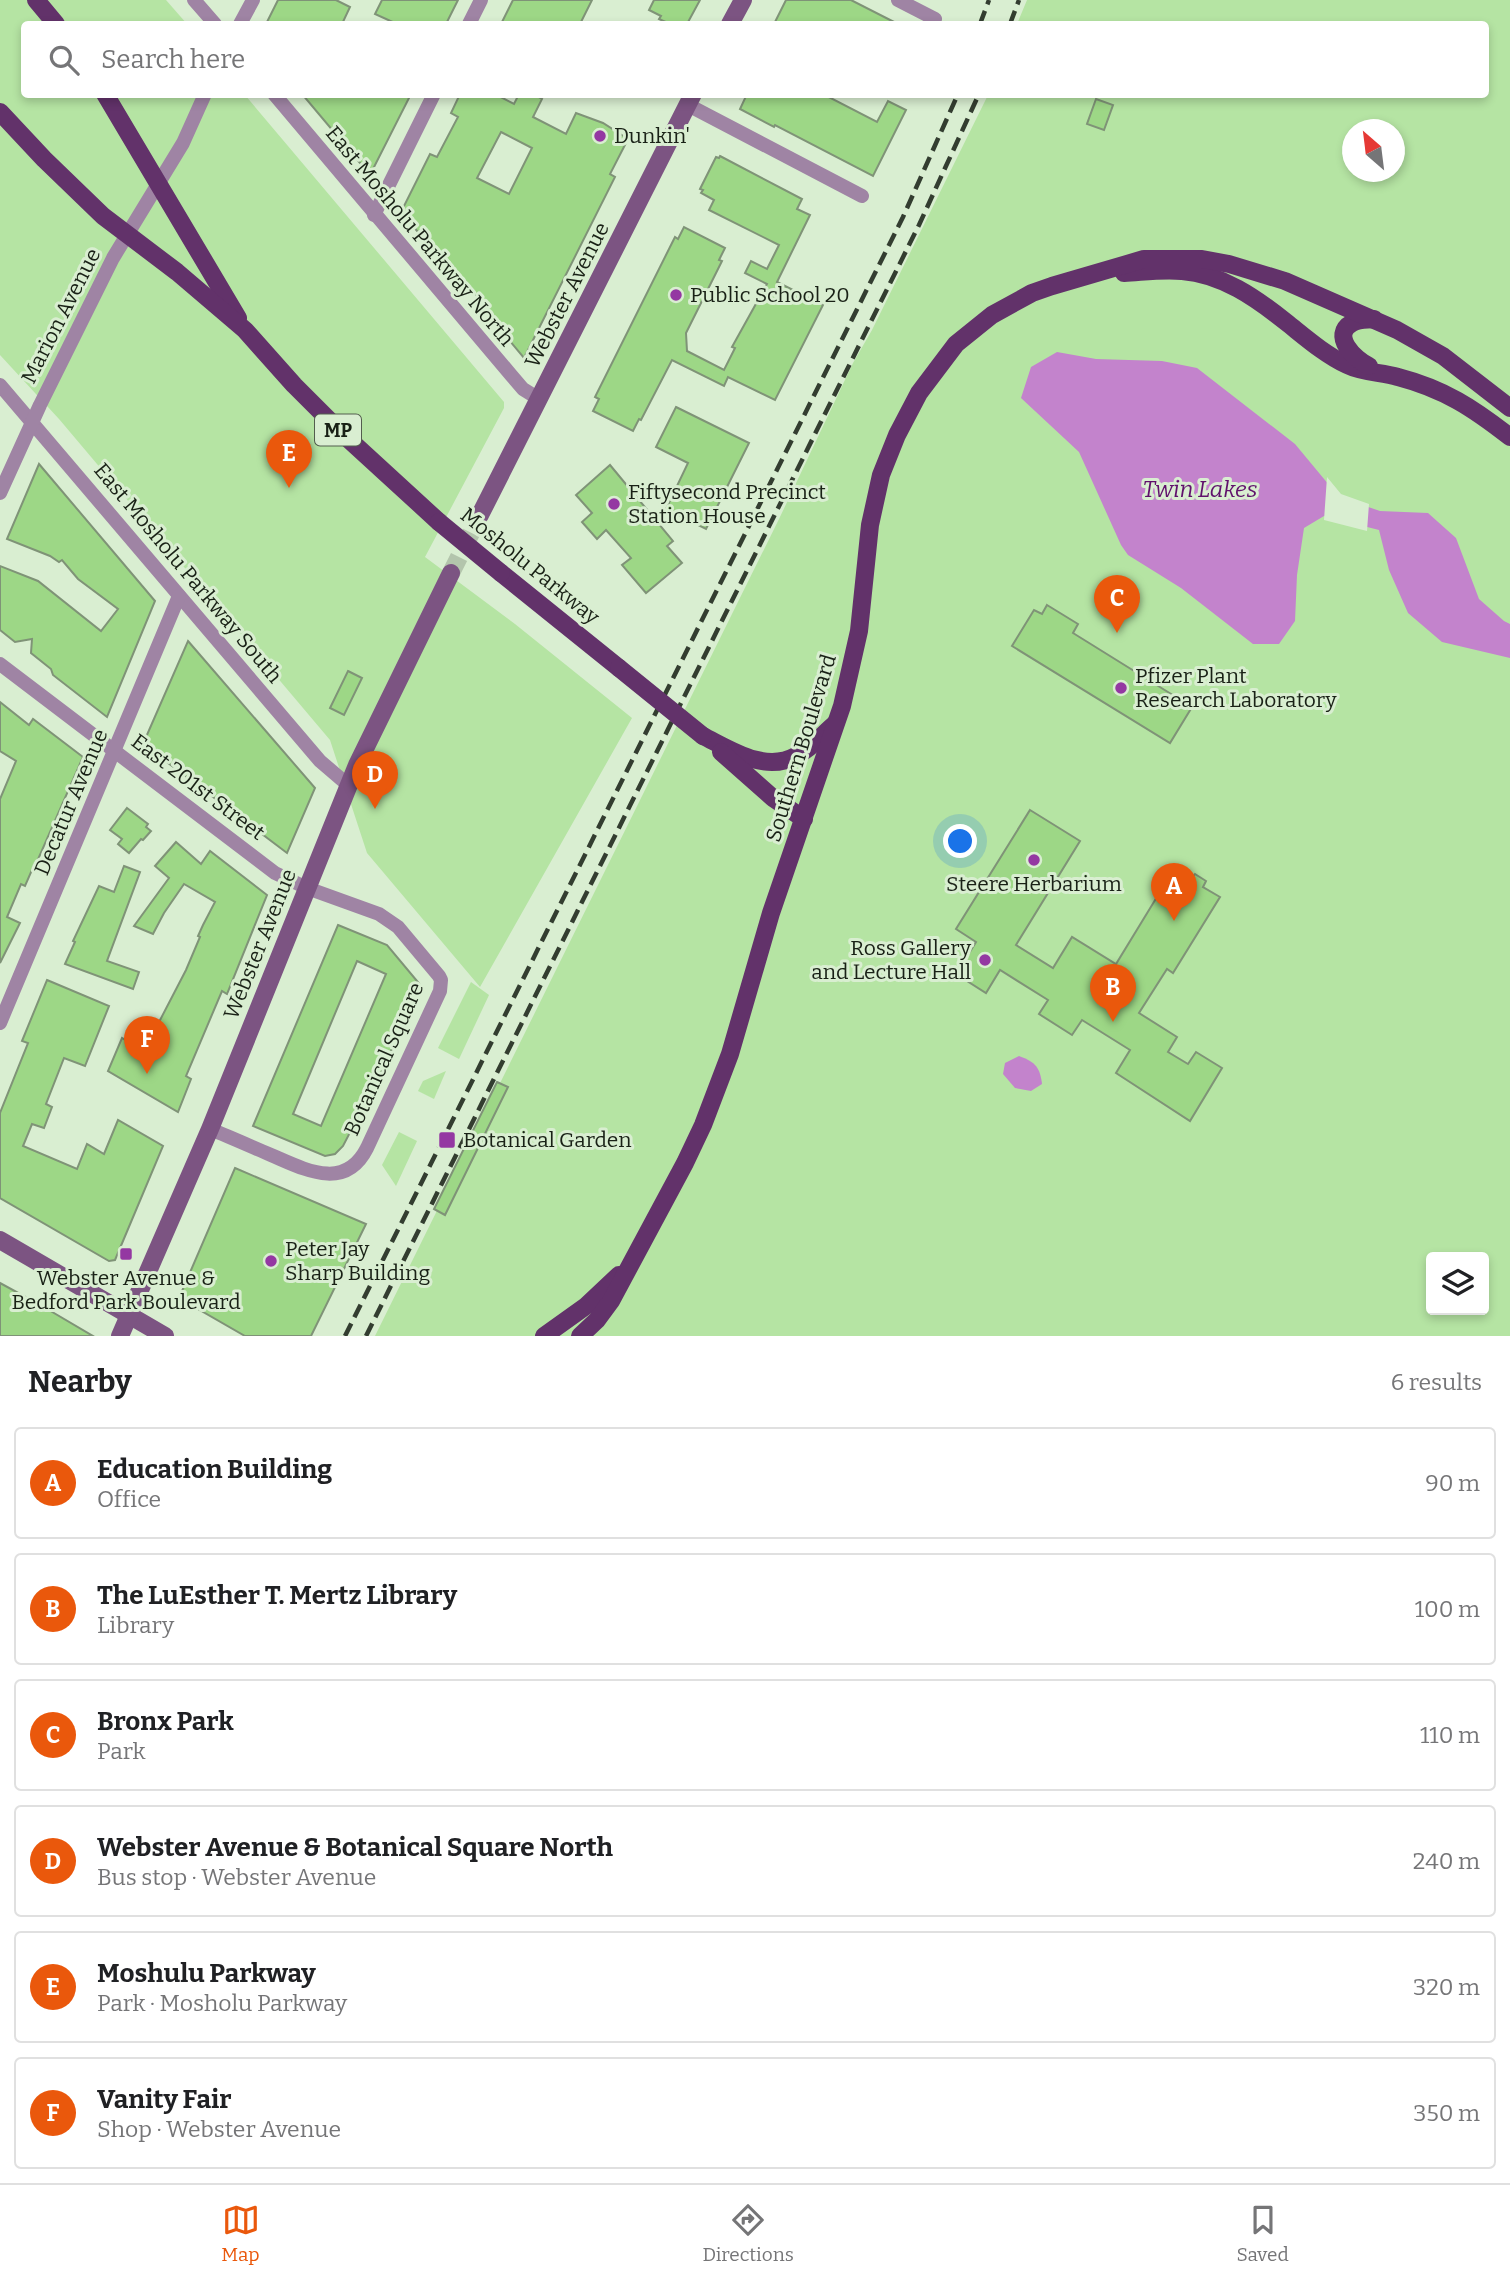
<!DOCTYPE html>
<html lang="en">
<head>
<meta charset="utf-8">
<style>
	body { margin:0; font-family:Bitter,serif; background:#f2f2f2; color:#202124 }
	.controls { position:absolute; right:21px; bottom:21px; display:grid; overflow:hidden; border-radius:7px; box-shadow:0 4px 10px #0003 }
	.controls button { width:63px; height:63px; display:grid; place-items:center; padding:0; border:0; border-bottom:2px solid #e0e0e0; background:#fff; color:#202124; font:35px sans-serif }
	.compass { position:absolute; left:1342px; top:119px; width:63px; height:63px; border-radius:50%; background:#fff; box-shadow:0 4px 10px #0003; rotate:332deg }
	.you { position:absolute; left:961px; top:842px; width:24px; height:24px; margin:-18px; border:5px solid #fff; border-radius:50%; background:#1a73e8; box-shadow:0 0 0 10px #1a73e833 }
	.badge { display:grid; place-items:center; width:46px; height:46px; border-radius:50%; background:#ea580c; color:#fff; font-size:23px; font-weight:700 }
	.pin { position:absolute; translate:-50% -58px; filter:drop-shadow(0 2px 4px #0008) }
	.pin::after { content:''; position:absolute; top:37px; width:24px; height:21px; background:inherit; clip-path:polygon(0 0,100% 0,50% 100%) }
	.list { margin:0; padding:0; list-style:none }
	h2 { display:flex; justify-content:space-between; align-items:center; height:91px; margin:0; padding:0 28px; font-size:30px }
	h2 small { font-size:23px; font-weight:400; color:#757577 }
	.list li { display:grid; grid-template-columns:46px 1fr auto; gap:21px; align-items:center; box-sizing:border-box; height:112px; margin:0 14px 14px; padding:0 14px; border:2px solid #e0e0e0; border-radius:7px }
	.list b { display:block; font-size:26px; white-space:nowrap }
	.list p { margin:0; font-size:23px; white-space:nowrap; color:#757577 }
	.list em { font-size:23px; font-style:normal; color:#757577 }
	.icon { flex:none; width:38px; height:38px; fill:none; stroke:currentColor; stroke-width:2; stroke-linecap:round; stroke-linejoin:round }
	.map { position:relative; flex:none; width:1510px; height:1336px; overflow:hidden }
	.search { position:absolute; background:#fff; box-shadow:0 4px 10px #0003; left:21px; right:21px; top:21px; height:77px; display:flex; align-items:center; gap:18px; box-sizing:border-box; padding:0 24px; border-radius:7px; color:#757577; font-size:26px }
	.sheet { height:847px; background:#fff }
	nav { display:flex; justify-content:space-around; align-items:center; box-sizing:border-box; height:98px; border-top:2px solid #e0e0e0; background:#fff; font-size:19px; color:#757577 }
	nav a { display:grid; justify-items:center; gap:4px }
	nav .on { color:#ea580c }
	.map>svg:first-child { display:block }
</style>
</head>
<body>
<div class="map">
<svg width="1510" height="1336" viewBox="0 0 1510 1336">
	<rect width="100%" height="100%" fill="#d9eed1"/>
	<g fill="#b5e4a3" fill-rule="evenodd">
		<polygon points="0,0 166,0 187,24 24,24 24,94 245,95 504,402 504,408 425,557 515,624 632,718 480,987 367,853 330,740 59,419 0,355"/>
		<path d="M1027,0H1510V1336H375L779,519L853,363L872,330L988,95L1486,94V24H1017ZM1352,130H1394V172H1352ZM1431,1257H1484V1310H1431Z"/>
		<polygon points="471,982 489,995 459,1059 438,1048"/>
		<polygon points="446,1071 434,1099 418,1091 423,1081"/>
		<polygon points="399,1132 417,1141 396,1186 382,1165"/>
	</g>
	<g fill="#c383cc">
		<polygon points="1057,352 1096,359 1162,361 1197,368 1295,444 1339,497 1380,511 1428,513 1456,538 1479,599 1504,621 1510,624 1510,658 1442,642 1408,613 1389,570 1379,530 1324,516 1304,528 1297,575 1295,621 1279,644 1253,644 1181,588 1128,555 1121,545 1079,452 1021,398 1031,367"/>
		<path d="M1019,1056C1036,1062 1040,1068 1042,1084L1031,1091L1015,1088L1003,1074L1005,1063Z"/>
	</g>
	<polygon fill="#d9eed1" points="1327,477 1341,494 1369,504 1367,531 1324,520"/>
	<g fill="#9dd786" stroke="#7f9377" stroke-width="2" fill-rule="evenodd">
		<polygon points="278,0 336,0 350,7 342,24 266,24"/>
		<polygon points="382,0 458,0 446,24 397,24 375,14"/>
		<polygon points="513,0 592,0 580,24 501,24"/>
		<polygon points="654,0 700,0 687,24 670,24 659,19 661,16 649,10"/>
		<polygon points="786,0 851,0 898,24 774,24"/>
		<polygon points="302,94 411,94 370,175"/>
		<path d="M460,94H495L514,104L519,94H533L542,99L533,117L566,134L576,113L603,123L628,139L610,174L615,177L524,358L494,322L497,320L472,290L469,292L401,212L430,154L437,157L458,117L451,113ZM501,132L532,148L509,194L477,178Z"/>
		<polygon points="747,94 823,94 877,122 888,101 906,110 873,176 775,125 774,127 740,109"/>
		<polygon points="1096,99 1113,105 1104,130 1087,124"/>
		<polygon points="720,156 802,199 797,209 810,215 777,282 823,305 775,400 728,377 724,386 672,360 641,420 639,419 633,431 593,411 599,399 595,397 675,237 678,239 684,227 725,248 719,260 722,261 686,333 687,351 724,370 735,348 732,347 767,284 745,273 751,261 767,269 779,245 709,210 714,200 701,193 703,190 700,189 716,157 719,158"/>
		<polygon points="676,407 749,443 706,529 666,509 688,463 656,447"/>
		<polygon points="39,464 155,601 107,717 53,675 51,669 31,653 32,639 15,642 0,630 0,566 38,581 101,631 118,609 78,579 62,560 59,562 50,556 7,539"/>
		<polygon points="610,465 673,541 667,546 682,563 646,593 622,565 631,558 606,530 597,539 582,522 592,513 576,495"/>
		<polygon points="1047,605 1078,624 1073,633 1192,707 1170,743 1012,646 1034,610 1042,614"/>
		<polygon points="188,641 315,788 287,853 143,744"/>
		<polygon points="348,671 362,678 344,715 330,708"/>
		<polygon points="0,702 29,725 33,719 83,757 36,864 35,863 25,886 21,884 7,917 20,923 0,963 0,799 16,761 0,751"/>
		<polygon points="127,808 148,824 146,827 151,831 143,840 141,839 129,853 118,844 122,839 110,830"/>
		<polygon points="1030,810 1080,841 1016,945 1053,968 1072,937 1116,964 1174,869 1191,879 1195,874 1206,881 1203,887 1220,897 1173,973 1167,969 1139,1013 1177,1037 1168,1052 1188,1064 1196,1052 1222,1068 1190,1121 1116,1073 1130,1050 1082,1020 1072,1035 1039,1014 1048,1000 1000,970 986,993 956,974 976,942 956,929"/>
		<polygon points="176,842 201,864 210,851 267,895 227,994 222,991 186,1076 191,1079 178,1112 108,1071 122,1038 144,1051 186,970 200,937 198,936 203,925 215,902 184,884 164,913 153,934 134,926 169,878 155,866"/>
		<polygon points="124,866 140,872 107,961 139,972 133,989 65,964 75,942 73,941 99,886 114,892"/>
		<path d="M338,925L387,945L422,987L408,1019L405,1018L386,1063L343,1146L335,1154L325,1156L253,1126ZM357,961L386,974L321,1126L293,1114Z"/>
		<polygon points="47,980 109,1006 85,1066 64,1058 46,1104 52,1107 44,1128 32,1124 23,1146 77,1169 87,1144 104,1154 118,1120 163,1146 115,1260 109,1261 0,1198 0,1113 28,1043 22,1041"/>
		<polygon points="497,1082 508,1087 445,1215 434,1209"/>
		<polygon points="235,1168 366,1224 311,1336 245,1336 179,1298"/>
		<polygon points="0,1283 37,1303 93,1336 0,1336"/>
	</g>
	<g fill="none" stroke-linecap="round" stroke-linejoin="round">
		<polyline stroke="#b3c5ac" stroke-width="18" stroke-dasharray="18 9" stroke-linecap="butt" points="451,573 480,515"/>
		<g stroke="#9f84a4" stroke-width="14">
			<polyline points="194,0 215,24"/>
			<polyline points="898,0 935,19"/>
			<polyline points="240,24 253,0"/>
			<polyline points="469,24 481,0"/>
			<polyline points="274,94 511,375 523,389 539,399"/>
			<polyline points="688,105 862,196"/>
			<polyline points="374,215 434,94"/>
			<polyline points="0,385 320,761 348,785"/>
			<polyline points="0,493 40,405 113,258 183,143 205,94"/>
			<path d="M0,664L275,873L307,888L379,914L398,927L439,976L441,980L440,991L367,1148C345,1192 304,1169 271,1155C250,1146 230,1137 210,1129"/>
			<polyline points="0,1023 179,596"/>
		</g>
		<g stroke="#7c5482" stroke-width="18">
			<polyline points="730,24 743,0"/>
			<polyline points="480,515 693,94"/>
			<polyline points="0,1240 165,1336"/>
			<polyline points="120,1336 210,1129 357,765 451,573"/>
		</g>
		<g stroke="#62326a" stroke-width="18">
			<polyline points="36,0 56,24"/>
			<polyline points="105,94 238,318"/>
			<polyline points="0,112 44,159 103,216 177,272 245,330 294,385 344,435 439,522"/>
			<path d="M1124,273C1143,272 1163,269 1182,271C1222,274 1256,298 1286,322C1305,337 1324,354 1347,365C1363,373 1381,372 1398,377C1444,389 1473,408 1510,437"/>
			<path d="M1369,366C1355,360 1330,335 1352,323C1359,319 1367,320 1374,319"/>
			<polyline points="501,573 619,668"/>
			<path d="M703,736C731,750 765,773 796,756C811,749 823,734 835,724"/>
			<polyline points="721,752 773,798 804,819"/>
			<polyline points="544,1336 586,1306 619,1275"/>
			<polyline points="580,1336 597,1320 611,1301 685,1163 703,1125 730,1054 771,913 842,706 859,631 870,525 881,475 897,435 919,393 956,344 992,315 1032,293 1052,286 1144,259 1202,259 1229,264 1285,281 1397,330 1443,356 1510,408"/>
		</g>
		<g stroke="#333d30" stroke-width="4.5" stroke-dasharray="14 7" stroke-linecap="butt">
			<polyline points="980,24 989,0"/>
			<polyline points="1010,24 1019,0"/>
			<polyline points="345,1336 903,217 958,94"/>
			<polyline points="366,1336 919,225 979,94"/>
		</g>
		<g stroke="#62326a" stroke-width="18">
			<polyline points="439,522 501,573"/>
			<polyline points="619,668 703,736"/>
		</g>
	</g>
	<g fill="#9438a2" stroke="#d9eed1" stroke-width="2.5">
		<circle cx="600" cy="136" r="7"/>
		<circle cx="676" cy="295" r="7"/>
		<circle cx="614" cy="504" r="7"/>
		<circle cx="1121" cy="688" r="7"/>
		<circle cx="1034" cy="860" r="7"/>
		<circle cx="985" cy="960" r="7"/>
		<rect x="438" y="1131" width="18" height="18" rx="3.5"/>
		<rect x="119" y="1247" width="14" height="14" rx="3.5"/>
		<circle cx="271" cy="1261" r="7"/>
	</g>
	<g text-anchor="middle" dominant-baseline="central" stroke-width="6" stroke-linejoin="round" paint-order="stroke">
		<rect fill="#d9eed1" stroke="#535e4e" stroke-width="2" x="315" y="414.5" width="46" height="31" rx="5"/>
		<g font-size="19" font-weight="bold" fill="#192116">
			<text x="338" y="430">MP</text>
		</g>
		<g font-size="21" fill="#192116" stroke="#d9eed1" text-anchor="start">
			<text x="614" y="136">Dunkin'</text>
			<text x="690" y="295">Public School 20</text>
			<text x="628" y="492">Fiftysecond Precinct<tspan x="628" dy="24">Station House</tspan></text>
			<text x="1135" y="676">Pfizer Plant<tspan x="1135" dy="24">Research Laboratory</tspan></text>
			<text x="1034" y="884" text-anchor="middle">Steere Herbarium</text>
			<text x="971" y="948" text-anchor="end">Ross Gallery<tspan x="971" dy="24">and Lecture Hall</tspan></text>
			<text x="463" y="1140">Botanical Garden</text>
			<text x="285" y="1249">Peter Jay<tspan x="285" dy="24">Sharp Building</tspan></text>
			<text x="126" y="1278" text-anchor="middle">Webster Avenue &amp;<tspan x="126" dy="24">Bedford Park Boulevard</tspan></text>
		</g>
		<g font-size="21" fill="#192116" stroke="#d9eed1">
			<text transform="translate(420 236) rotate(50)">East Mosholu Parkway North</text>
			<text transform="translate(567 295) rotate(-63)">Webster Avenue</text>
			<text transform="translate(61 316) rotate(-63)">Marion Avenue</text>
			<text transform="translate(530 566) rotate(39)">Mosholu Parkway</text>
			<text transform="translate(188 573) rotate(50)">East Mosholu Parkway South</text>
			<text transform="translate(801 748) rotate(-73)">Southern Boulevard</text>
			<text transform="translate(198 787) rotate(37)">East 201st Street</text>
			<text transform="translate(71 802) rotate(-67)">Decatur Avenue</text>
			<text transform="translate(260 944) rotate(-68)">Webster Avenue</text>
			<text transform="translate(384 1059) rotate(-66)">Botanical Square</text>
		</g>
		<g font-size="23" font-style="italic" fill="#60116c" stroke="#d9eed1">
			<text x="1200" y="489">Twin Lakes</text>
		</g>
	</g>
</svg>
<div class="controls">
<button><svg class="icon" aria-label="layers" viewBox="0 0 24 24"><path d="M12 4l9 5-9 5-9-5zM3 14l9 5 9-5"/></svg></button>
</div>
<svg class="compass" viewBox="-18 -18 36 36"><path d="M0-13l5 13h-10z" fill="#e53935"/><path d="M0 13l5-13h-10z" fill="#757577"/></svg>
<div class="you"></div>
<div class="pin badge" style="left:1174px;top:921px">A</div>
<div class="pin badge" style="left:1113px;top:1022px">B</div>
<div class="pin badge" style="left:1117px;top:633px">C</div>
<div class="pin badge" style="left:375px;top:809px">D</div>
<div class="pin badge" style="left:289px;top:488px">E</div>
<div class="pin badge" style="left:147px;top:1074px">F</div>
<div class="search"><svg class="icon" aria-label="search" viewBox="0 0 24 24"><circle cx="10" cy="10" r="6"/><path d="M15 15l6 6"/></svg>Search here</div>
</div>
<section class="sheet">
<h2>Nearby<small>6 results</small></h2>
<ul class="list">
<li><span class="badge">A</span><div><b>Education Building</b><p>Office</p></div><em>90 m</em></li>
<li><span class="badge">B</span><div><b>The LuEsther T. Mertz Library</b><p>Library</p></div><em>100 m</em></li>
<li><span class="badge">C</span><div><b>Bronx Park</b><p>Park</p></div><em>110 m</em></li>
<li><span class="badge">D</span><div><b>Webster Avenue &amp; Botanical Square North</b><p>Bus stop · Webster Avenue</p></div><em>240 m</em></li>
<li><span class="badge">E</span><div><b>Moshulu Parkway</b><p>Park · Mosholu Parkway</p></div><em>320 m</em></li>
<li><span class="badge">F</span><div><b>Vanity Fair</b><p>Shop · Webster Avenue</p></div><em>350 m</em></li>
</ul>
</section>
<nav>
<a class="on"><svg class="icon" aria-label="map" viewBox="0 0 24 24"><path d="M3 6l6-2 6 2 6-2v14l-6 2-6-2-6 2zM9 4v14M15 6v14"/></svg>Map</a>
<a><svg class="icon" aria-label="directions" viewBox="0 0 24 24"><path d="M12 3l9 9-9 9-9-9zM9 14v-3h6M13 9l2 2-2 2"/></svg>Directions</a>
<a><svg class="icon" aria-label="saved" viewBox="0 0 24 24"><path d="M7 4h10v16l-5-4-5 4z"/></svg>Saved</a>
</nav>
</body>
</html>
